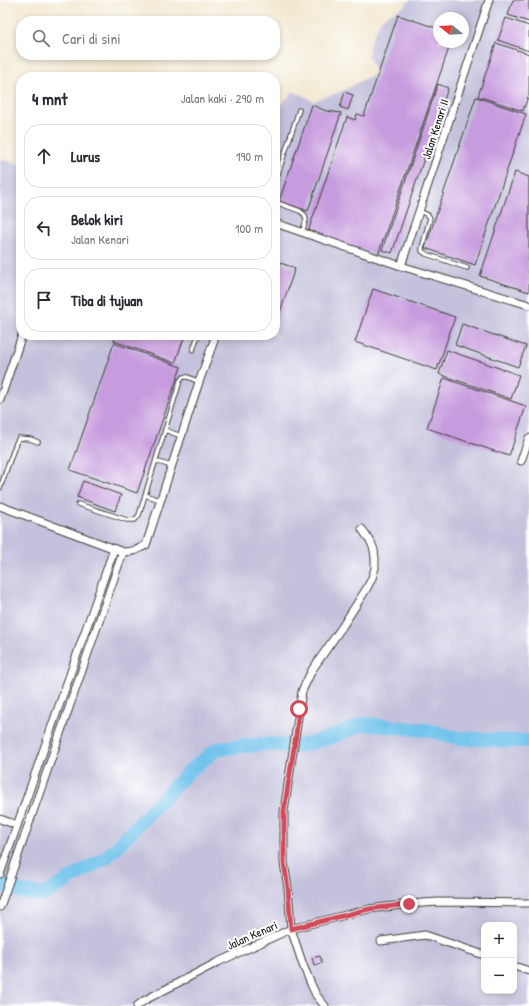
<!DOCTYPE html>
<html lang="id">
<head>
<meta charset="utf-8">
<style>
	body { margin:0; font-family:"Patrick Hand",sans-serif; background:#f7f7f7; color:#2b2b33 }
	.controls { position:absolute; right:12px; bottom:12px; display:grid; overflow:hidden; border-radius:8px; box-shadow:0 2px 6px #0003 }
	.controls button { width:36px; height:36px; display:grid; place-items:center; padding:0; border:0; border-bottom:1px solid #e1e1e2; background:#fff; color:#2b2b33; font:20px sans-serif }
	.compass { position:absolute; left:433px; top:12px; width:36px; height:36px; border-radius:50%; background:#fff; box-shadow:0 2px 6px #0003; rotate:288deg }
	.stop { position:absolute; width:12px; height:12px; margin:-9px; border:3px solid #d1495b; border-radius:50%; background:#fff }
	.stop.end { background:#d1495b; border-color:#fff; box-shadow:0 1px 4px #0008 }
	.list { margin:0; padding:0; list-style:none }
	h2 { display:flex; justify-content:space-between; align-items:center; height:52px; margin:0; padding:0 16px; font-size:17px }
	h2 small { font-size:13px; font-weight:400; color:#7c7c81 }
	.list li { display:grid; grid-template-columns:26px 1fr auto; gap:12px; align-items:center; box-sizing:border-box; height:64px; margin:0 8px 8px; padding:0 8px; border:1px solid #e1e1e2; border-radius:16px }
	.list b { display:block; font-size:15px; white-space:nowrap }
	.list p { margin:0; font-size:13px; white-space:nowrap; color:#7c7c81 }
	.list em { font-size:13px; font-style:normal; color:#7c7c81 }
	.icon { flex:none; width:22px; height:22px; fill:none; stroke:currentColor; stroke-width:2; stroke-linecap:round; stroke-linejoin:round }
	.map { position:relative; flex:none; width:529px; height:1006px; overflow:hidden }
	.search { position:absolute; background:#fff; box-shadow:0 2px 6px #0003; left:16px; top:16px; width:264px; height:44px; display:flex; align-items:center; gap:10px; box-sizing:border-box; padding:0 14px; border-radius:16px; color:#7c7c81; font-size:15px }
	.panel { position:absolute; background:#fff; box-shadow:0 2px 6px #0003; left:16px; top:72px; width:264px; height:268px; border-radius:16px }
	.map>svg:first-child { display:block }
</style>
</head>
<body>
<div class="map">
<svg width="529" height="1006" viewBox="0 0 529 1006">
	<rect width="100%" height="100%" fill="#fff"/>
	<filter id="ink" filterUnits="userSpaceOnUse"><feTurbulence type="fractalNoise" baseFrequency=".025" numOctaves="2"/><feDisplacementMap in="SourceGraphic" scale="8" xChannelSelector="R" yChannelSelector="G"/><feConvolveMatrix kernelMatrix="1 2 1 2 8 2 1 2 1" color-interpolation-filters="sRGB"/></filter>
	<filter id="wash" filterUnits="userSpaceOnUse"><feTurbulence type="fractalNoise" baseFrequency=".012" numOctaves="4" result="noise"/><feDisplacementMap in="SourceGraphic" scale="16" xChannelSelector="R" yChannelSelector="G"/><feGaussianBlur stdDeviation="0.9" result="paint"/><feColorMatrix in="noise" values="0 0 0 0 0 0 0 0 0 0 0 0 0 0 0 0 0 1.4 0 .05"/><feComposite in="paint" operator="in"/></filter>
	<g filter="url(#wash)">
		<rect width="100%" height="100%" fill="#f3e9d2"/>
		<path fill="#c3c1db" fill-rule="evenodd" d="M410,0H529V1006H0V856L2,850H0V159L21,165V335H275V122L281,105L293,91L314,101L342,91L376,73L368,56L370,42L382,18L403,7ZM439,18H463V42H439ZM484,925H514V991H484Z"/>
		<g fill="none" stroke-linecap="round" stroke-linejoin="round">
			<polyline stroke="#71c3ec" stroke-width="14" points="0,884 23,892 43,895 107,857 189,771 217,749 264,744 298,746 329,738 363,724 427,730 458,738 511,741 529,741"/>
		</g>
		<g id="blocks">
			<g fill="#c79cde">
				<polygon points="513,0 529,0 529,22 508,15"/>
				<polygon points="398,15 439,29 439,42 451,42 378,255 308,232 347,117 355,120 357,114 364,116"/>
				<polygon points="506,18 529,26 529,51 498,40"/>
				<polygon points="496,43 529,54 529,94 523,111 478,96"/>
				<polygon points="438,84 448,88 392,253 382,250"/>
				<polygon points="345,92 353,95 348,110 340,107"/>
				<polygon points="476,97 526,114 475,265 425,248"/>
				<polygon points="312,105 326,111 341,113 308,211 279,201"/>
				<polygon points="515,172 529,177 529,292 480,276"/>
				<polygon points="275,261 295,268 277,321 275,320"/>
				<polygon points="373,289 455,317 437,370 355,342"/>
				<polygon points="462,324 526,346 518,367 455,345"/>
				<polygon points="116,335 185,335 175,363 114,341"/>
				<polygon points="114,343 181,367 137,493 70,470"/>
				<polygon points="447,350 519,375 511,399 439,374"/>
				<polygon points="444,378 526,406 509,456 427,428"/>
				<polygon points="83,481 121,495 115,511 77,497"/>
				<polygon points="320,956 322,963 314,965 312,958"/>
			</g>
		</g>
	</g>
	<g filter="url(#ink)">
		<use href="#blocks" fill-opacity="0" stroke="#3c3b37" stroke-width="1"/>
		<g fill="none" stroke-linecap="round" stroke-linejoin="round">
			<g stroke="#3c3b37" stroke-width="5.5">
				<g id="service">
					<polyline points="275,183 299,110"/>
					<polyline points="275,202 300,211 305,215 306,220 302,233"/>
					<polyline points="419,211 428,215 430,218 422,248 422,251 426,254 467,268"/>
					<polyline points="193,350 198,335"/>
					<polyline points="165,430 181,436"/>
					<polyline points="156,461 171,466"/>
					<polyline points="0,488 16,443 19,438 30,439 38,442"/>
					<polyline points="145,495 160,500"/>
					<polyline points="78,504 127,520 135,520 139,515 180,381 183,377 188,377 199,382"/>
				</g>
			</g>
			<g stroke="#3c3b37" stroke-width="9">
				<g id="minor">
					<polyline points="275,223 401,266 529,305"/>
					<polyline points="401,266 489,0"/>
					<polyline points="0,400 22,335"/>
					<polyline points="521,461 529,438"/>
					<path d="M0,506L123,552C133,552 137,550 146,545L199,382L216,335"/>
					<polyline points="0,819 17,825"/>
					<polyline points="0,874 114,549"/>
					<polyline points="0,907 123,552"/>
					<polyline points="381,941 425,935 484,955"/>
					<polyline points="514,966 529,971"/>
					<polyline points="137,1006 145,1000 218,962 291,929 306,925 369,909 409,904 438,902 529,903"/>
					<polyline points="325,1006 316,995 311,984 303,965 291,929 288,888 284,863 284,811 302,691 312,670 342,627 367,588 372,578 375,568 375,558 374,550 371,542 362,529"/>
				</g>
			</g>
			<use href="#service" stroke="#fff" stroke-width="3.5"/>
			<use href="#minor" stroke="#fff" stroke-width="7"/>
		</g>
	</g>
	<g fill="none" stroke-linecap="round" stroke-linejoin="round" filter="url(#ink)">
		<polyline stroke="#d1495b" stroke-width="5" points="299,709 296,735 284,811 284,863 288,888 291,929 369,909 409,904"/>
	</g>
	<g text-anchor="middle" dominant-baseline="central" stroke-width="4" stroke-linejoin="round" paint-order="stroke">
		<g font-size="12" fill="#1c1c1c" stroke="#fff">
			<text transform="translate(435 129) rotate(-72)">Jalan Kenari II</text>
			<text transform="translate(252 935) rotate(-24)">Jalan Kenari</text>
		</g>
	</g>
</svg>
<div class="controls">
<button>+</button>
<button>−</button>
</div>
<svg class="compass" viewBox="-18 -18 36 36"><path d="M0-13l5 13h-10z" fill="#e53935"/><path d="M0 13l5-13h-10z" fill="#7c7c81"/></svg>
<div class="stop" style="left:299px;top:709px"></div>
<div class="stop end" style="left:409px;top:904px"></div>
<div class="search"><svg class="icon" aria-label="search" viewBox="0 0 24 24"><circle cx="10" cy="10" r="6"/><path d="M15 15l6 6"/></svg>Cari di sini</div>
<section class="panel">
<h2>4 mnt<small>Jalan kaki · 290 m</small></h2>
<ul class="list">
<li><svg class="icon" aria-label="ahead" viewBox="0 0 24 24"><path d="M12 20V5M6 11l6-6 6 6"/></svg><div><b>Lurus</b></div><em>190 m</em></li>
<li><svg class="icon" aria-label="left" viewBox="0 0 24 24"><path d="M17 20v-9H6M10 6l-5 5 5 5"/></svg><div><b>Belok kiri</b><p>Jalan Kenari</p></div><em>100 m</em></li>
<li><svg class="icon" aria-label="arrive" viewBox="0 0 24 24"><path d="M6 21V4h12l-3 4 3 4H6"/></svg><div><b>Tiba di tujuan</b></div></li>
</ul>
</section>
</div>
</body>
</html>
